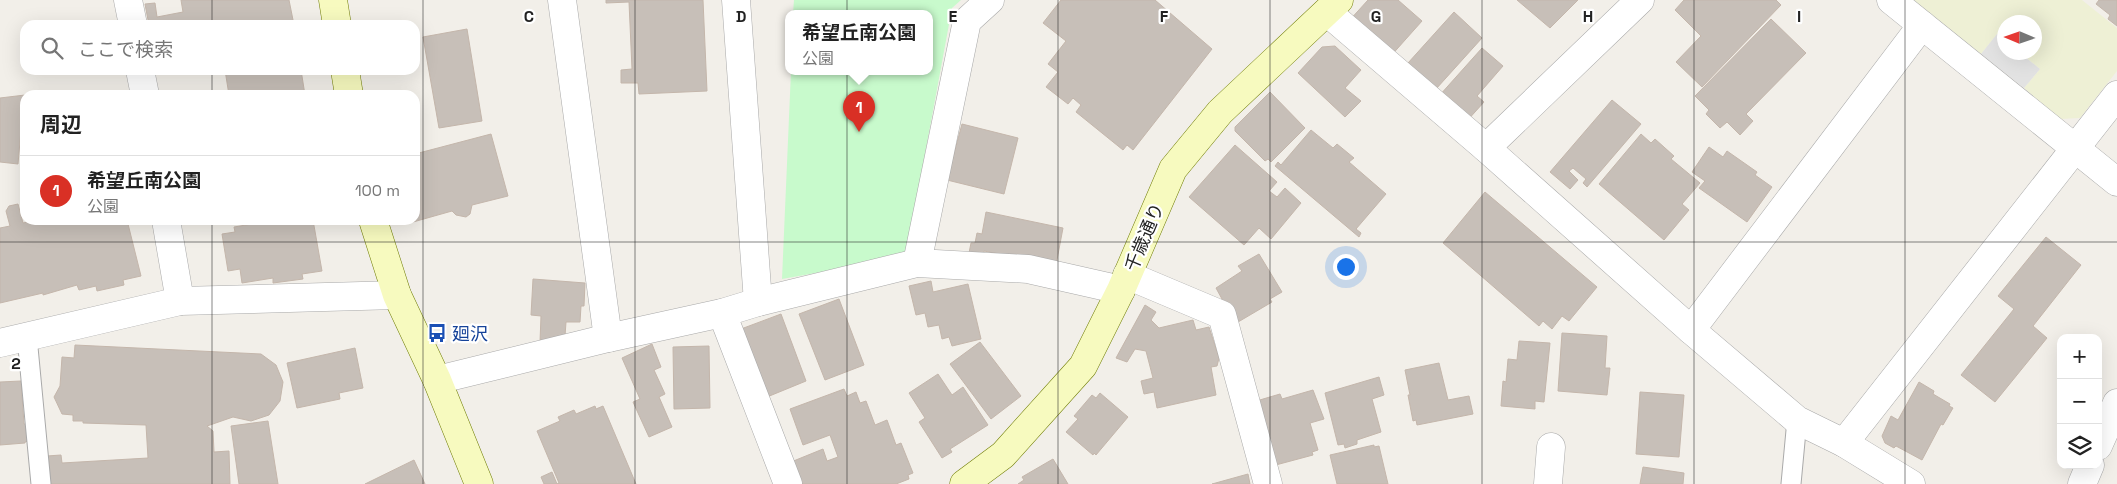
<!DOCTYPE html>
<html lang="ja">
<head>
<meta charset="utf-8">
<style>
	body { margin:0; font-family:"Space Grotesk","Noto Sans JP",sans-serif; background:#f6f6f6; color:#222 }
	.controls { position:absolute; right:15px; bottom:15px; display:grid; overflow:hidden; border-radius:10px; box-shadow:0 5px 20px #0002 }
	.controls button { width:45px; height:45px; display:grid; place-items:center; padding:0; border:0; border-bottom:1px solid #e0e0e0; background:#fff; color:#222; font:25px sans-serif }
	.compass { position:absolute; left:1997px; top:15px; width:45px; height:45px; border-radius:50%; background:#fff; box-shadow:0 5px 20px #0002; rotate:272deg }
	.you { position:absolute; left:1345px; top:266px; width:18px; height:18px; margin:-12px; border:4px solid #fff; border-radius:50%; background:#1a73e8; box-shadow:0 0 0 8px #1a73e833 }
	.badge { display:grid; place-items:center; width:32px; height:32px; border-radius:50%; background:#d93025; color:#fff; font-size:16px; font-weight:700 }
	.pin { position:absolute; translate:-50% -41px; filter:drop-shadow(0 1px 2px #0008) }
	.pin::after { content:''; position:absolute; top:26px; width:18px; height:15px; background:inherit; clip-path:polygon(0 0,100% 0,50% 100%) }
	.popup { position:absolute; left:785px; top:10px; width:148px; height:65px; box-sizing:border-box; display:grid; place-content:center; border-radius:10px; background:#fff; filter:drop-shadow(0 1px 4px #0005); font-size:16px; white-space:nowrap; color:#767676 }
	.popup b { font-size:19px; color:#222 }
	.popup::after { content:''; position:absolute; left:50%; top:100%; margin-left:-10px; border:10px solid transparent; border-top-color:#fff }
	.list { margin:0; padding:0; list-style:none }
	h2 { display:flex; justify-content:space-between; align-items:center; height:65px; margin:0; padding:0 20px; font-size:21px }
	h2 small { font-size:16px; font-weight:400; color:#767676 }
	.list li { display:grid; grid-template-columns:32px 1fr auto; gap:15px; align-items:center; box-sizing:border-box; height:70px; padding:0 20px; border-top:1px solid #e0e0e0 }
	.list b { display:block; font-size:19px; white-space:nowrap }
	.list p { margin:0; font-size:16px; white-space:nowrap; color:#767676 }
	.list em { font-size:16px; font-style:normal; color:#767676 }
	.icon { flex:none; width:28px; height:28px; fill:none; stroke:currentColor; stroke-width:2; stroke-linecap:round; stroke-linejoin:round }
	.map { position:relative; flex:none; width:2117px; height:484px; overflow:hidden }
	.search { position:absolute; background:#fff; box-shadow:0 5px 20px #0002; left:20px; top:20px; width:400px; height:55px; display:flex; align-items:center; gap:12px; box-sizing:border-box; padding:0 18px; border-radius:15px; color:#767676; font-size:19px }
	.panel { position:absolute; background:#fff; box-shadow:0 5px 20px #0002; left:20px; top:90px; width:400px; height:135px; border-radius:15px }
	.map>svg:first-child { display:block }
</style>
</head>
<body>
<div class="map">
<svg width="2117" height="484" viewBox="0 0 2117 484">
	<rect width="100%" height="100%" fill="#f2efe9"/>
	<polygon fill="#eef0d5" points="1913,0 2082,0 2117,28 2117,71 2080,118 2060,119 2024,88 2040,69 2020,53 2034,52 2034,22 2004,22 2004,40 1997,34 1981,54"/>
	<polygon fill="#c8facc" points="794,0 961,0 952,8 906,257 782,279 791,71 929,71 929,13 793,13"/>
	<polygon fill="#e2e2e2" points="1997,34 2004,40 2004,52 2020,53 2040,69 2024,88 1981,54"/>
	<g fill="#c7bfb8" stroke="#c4b6ab">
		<polygon points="181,0 289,0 294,25 192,25 192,22 169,25 149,25 145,4 155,3 157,17 183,12"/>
		<polygon points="606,0 703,0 707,91 639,94 638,83 621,83 621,70 632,69 629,2 606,3"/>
		<polygon points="1061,0 1155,0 1212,49 1133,150 1127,145 1123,150 1076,112 1081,105 1073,98 1068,104 1046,87 1058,72 1048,64 1066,41 1043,23"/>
		<polygon points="1368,0 1398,0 1422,21 1389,58 1348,22"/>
		<polygon points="1517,0 1578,0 1550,28"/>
		<polygon points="1684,0 1776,0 1781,5 1702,87 1676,62 1701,36 1675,10"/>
		<polygon points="2099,0 2117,0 2117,26 2108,19 2110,15 2096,4"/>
		<polygon points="1454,12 1482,38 1436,89 1408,63"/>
		<polygon points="1771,19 1806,53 1746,114 1753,121 1740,135 1727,122 1720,128 1706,114 1709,110 1695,96"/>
		<polygon points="467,29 482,121 439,128 423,37"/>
		<polygon points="1335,46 1361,70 1345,88 1361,101 1345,117 1298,73 1322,47"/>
		<polygon points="1482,48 1503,66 1477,96 1484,102 1466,122 1439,96"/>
		<polygon points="225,70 301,70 305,95 229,95"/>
		<polygon points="1270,92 1305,128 1271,162 1268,159 1265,161 1235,131 1235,127"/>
		<polygon points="25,95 25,120 22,119 18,164 0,162 0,98"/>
		<polygon points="1612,100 1641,124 1587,187 1583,183 1586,179 1573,168 1569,171 1578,180 1570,189 1550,172"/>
		<polygon points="962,124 1018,138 1004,194 947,180"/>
		<polygon points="1311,130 1333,148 1337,144 1354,158 1349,162 1386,194 1356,229 1361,233 1359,237 1275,166 1278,162 1281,165"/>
		<polygon points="491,134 508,196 472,205 470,214 466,217 456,215 452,211 413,222 406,221 415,220 415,154"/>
		<polygon points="1641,134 1651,143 1655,139 1674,156 1671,159 1700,183 1682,204 1689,210 1664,240 1599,184"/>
		<polygon points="1235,145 1277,182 1269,191 1277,197 1285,188 1301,203 1271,239 1259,228 1244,245 1189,197"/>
		<polygon points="1709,147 1723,157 1727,151 1757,172 1755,175 1772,187 1747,222 1699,188 1705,181 1692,172"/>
		<polygon points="1485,192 1597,287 1569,321 1562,316 1552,329 1543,321 1539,326 1443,243"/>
		<polygon points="18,204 23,223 38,220 127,220 141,276 123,280 124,285 97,291 96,286 79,290 77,285 43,295 43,293 0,303 0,228 10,226 6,211 9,206"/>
		<polygon points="986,212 1063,228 1056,265 984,251 984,256 969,253 971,243 975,243 977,233 982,234"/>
		<polygon points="276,220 313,220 322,271 302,274 303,279 273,283 273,278 242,283 240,269 228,271 222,234 235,232 234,227"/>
		<polygon points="2046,237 2081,265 2033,326 2047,338 1995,402 1961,375 2014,309 1998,296"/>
		<polygon points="1259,254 1282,292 1270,299 1272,302 1233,325 1219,301 1222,299 1216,288 1242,271 1238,266"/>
		<polygon points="533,279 585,283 584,306 581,306 580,322 566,322 565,336 540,342 541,316 531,315"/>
		<polygon points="931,281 933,292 968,284 981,339 952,346 949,337 942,339 939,325 928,327 925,313 916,315 909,286"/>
		<polygon points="839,299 864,365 825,380 799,314"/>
		<polygon points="1145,305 1156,312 1151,320 1159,328 1193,320 1196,330 1209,327 1219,358 1217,366 1211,367 1216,395 1157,408 1154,392 1144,394 1141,381 1153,378 1146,351 1135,349 1127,362 1116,358"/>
		<polygon points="781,314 806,381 767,397 741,329"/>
		<polygon points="1562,333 1607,336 1605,368 1610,368 1607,395 1558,391"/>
		<polygon points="1519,341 1550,343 1544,402 1535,401 1535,409 1501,406 1503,381 1506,382 1508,359 1517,360"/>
		<polygon points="980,342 1021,396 991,419 950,364"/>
		<polygon points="652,344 661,367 654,370 665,394 659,397 672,427 649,437 633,402 640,399 622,358"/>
		<polygon points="75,345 261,354 276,365 283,382 280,401 269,415 251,421 233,417 207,426 213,431 214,452 229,451 230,484 48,484 47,456 61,455 62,463 148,458 146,425 83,423 83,421 73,421 73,415 62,414 54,397 60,386 62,357 74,358"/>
		<polygon points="709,346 710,408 674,409 673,347"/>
		<polygon points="355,348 363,388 339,393 340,399 297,408 287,363"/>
		<polygon points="1439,363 1448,400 1469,396 1473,414 1417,425 1416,420 1413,421 1408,395 1410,395 1405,370"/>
		<polygon points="938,374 952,395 963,387 988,425 950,449 952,452 942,458 919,422 925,418 909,393"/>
		<polygon points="1379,377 1384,395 1372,399 1381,432 1357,440 1357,444 1345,448 1344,444 1338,445 1325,393"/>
		<polygon points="21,381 24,424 26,424 28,441 25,442 25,443 0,445 0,382"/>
		<polygon points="1919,382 1934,391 1933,394 1950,404 1949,406 1953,408 1943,425 1941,424 1922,460 1896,446 1894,448 1885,443 1882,436 1891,416 1898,420"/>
		<polygon points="844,389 847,396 856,392 860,403 866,401 875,425 887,420 896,445 901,443 913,473 908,475 909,479 896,484 799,484 791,462 823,449 827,461 838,457 830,435 803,445 790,409"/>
		<polygon points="1313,390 1324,419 1310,423 1318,450 1312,452 1313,455 1272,466 1253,402 1280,394 1282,399"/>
		<polygon points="1640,392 1684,395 1679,457 1636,454"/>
		<polygon points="1100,393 1128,417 1096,455 1094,453 1093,455 1066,432 1078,419 1074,416 1092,395 1096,398"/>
		<polygon points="595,406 596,409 603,406 636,484 544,484 541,477 552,472 557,484 559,483 537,431 560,421 558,417 574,410 576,414"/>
		<polygon points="268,421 278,484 239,484 231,426"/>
		<polygon points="1374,445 1374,447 1379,446 1388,484 1337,484 1330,455"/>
		<polygon points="1053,459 1068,484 1018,484 1024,480 1022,477"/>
		<polygon points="414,460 425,484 365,484"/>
		<polygon points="1643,467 1684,473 1683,484 1640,484"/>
		<polygon points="1248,474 1250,484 1212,484"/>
	</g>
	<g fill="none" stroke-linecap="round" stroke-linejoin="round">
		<g stroke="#a9a9a9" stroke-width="21">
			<g id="lane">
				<polyline points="27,337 41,484"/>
				<polyline points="1791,484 1797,420"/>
			</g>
		</g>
		<g stroke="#a9a9a9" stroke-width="29">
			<g id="street">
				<polyline points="128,0 133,25"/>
				<polyline points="562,0 608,338"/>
				<polyline points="736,0 758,302"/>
				<polyline points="1891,0 2117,182"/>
				<polyline points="1327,12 1486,148 1691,330 1797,420 1844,443 1911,484"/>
				<polyline points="140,70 145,95"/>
				<polyline points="1486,148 1640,0"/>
				<polyline points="166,220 180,301"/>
				<polyline points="917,263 967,21 990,0"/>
				<polyline points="1127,275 1222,315 1268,484"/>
				<polyline points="722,313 788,484"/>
				<polyline points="1691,330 1922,25"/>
				<polyline points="0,343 180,301 397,295"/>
				<polyline points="437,380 608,338 722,313 758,302 917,263 1028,269 1121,290"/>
				<polyline points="1844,443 2117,95"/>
				<polyline points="2098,446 2117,403"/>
				<polyline points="1548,484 1551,447"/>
				<polyline points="2082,484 2090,465"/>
			</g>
		</g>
		<g stroke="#707d05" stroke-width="29">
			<g id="secondary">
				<polyline points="333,0 337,25"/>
				<polyline points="345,70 349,95"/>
				<polyline points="373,220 397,295 437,380 479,484"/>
				<polyline points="964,484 1003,455 1083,366 1121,290 1173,169 1220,112 1339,0"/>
			</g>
		</g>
		<use href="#lane" stroke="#fff" stroke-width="19"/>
		<use href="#street" stroke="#fff" stroke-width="28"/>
		<use href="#secondary" stroke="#f7fabf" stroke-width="28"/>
	</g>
	<path fill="none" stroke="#222" stroke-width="1" stroke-opacity="0.55" d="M212,0V25M423,0V484M635,0V484M847,0V484M1058,0V484M1270,0V484M1482,0V484M1694,0V484M1905,0V484M212,70V95M212,220V484M0,242H2117"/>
	<defs>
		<g id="bus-bare" transform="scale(1.5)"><path d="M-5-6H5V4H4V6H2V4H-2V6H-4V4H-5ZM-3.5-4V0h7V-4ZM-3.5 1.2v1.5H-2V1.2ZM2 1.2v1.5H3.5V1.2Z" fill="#1a4fb4" stroke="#fff" stroke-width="2.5" paint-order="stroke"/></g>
	</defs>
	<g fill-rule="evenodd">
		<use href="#bus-bare" x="437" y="333"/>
	</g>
	<g text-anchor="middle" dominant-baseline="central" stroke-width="4.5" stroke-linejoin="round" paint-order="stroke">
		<g font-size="18" fill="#222" stroke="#fff">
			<text transform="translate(1144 237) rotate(-67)">千歳通り</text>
		</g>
		<g font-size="18" fill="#164399" stroke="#fff" text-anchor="start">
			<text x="452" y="333">廻沢</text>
		</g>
	</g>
	<g font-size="16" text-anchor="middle" font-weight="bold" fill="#222" stroke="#fff" stroke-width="4.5" stroke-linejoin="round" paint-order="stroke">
		<text x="529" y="22">C</text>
		<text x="741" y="22">D</text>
		<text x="953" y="22">E</text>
		<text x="1164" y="22">F</text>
		<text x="1376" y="22">G</text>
		<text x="1588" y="22">H</text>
		<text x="1799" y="22">I</text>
		<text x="16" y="369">2</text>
	</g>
</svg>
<div class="controls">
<button>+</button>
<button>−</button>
<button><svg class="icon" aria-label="layers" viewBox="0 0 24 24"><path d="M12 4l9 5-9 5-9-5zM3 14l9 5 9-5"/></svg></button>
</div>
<svg class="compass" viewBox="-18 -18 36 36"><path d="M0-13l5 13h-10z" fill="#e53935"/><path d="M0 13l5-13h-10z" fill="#767676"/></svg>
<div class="you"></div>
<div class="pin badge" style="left:859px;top:132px">1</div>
<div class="popup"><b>希望丘南公園</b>公園</div>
<div class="search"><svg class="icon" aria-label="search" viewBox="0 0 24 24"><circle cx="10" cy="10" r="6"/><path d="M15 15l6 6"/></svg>ここで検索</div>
<section class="panel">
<h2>周辺<small></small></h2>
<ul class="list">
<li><span class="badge">1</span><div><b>希望丘南公園</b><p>公園</p></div><em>100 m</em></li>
</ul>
</section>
</div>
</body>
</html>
